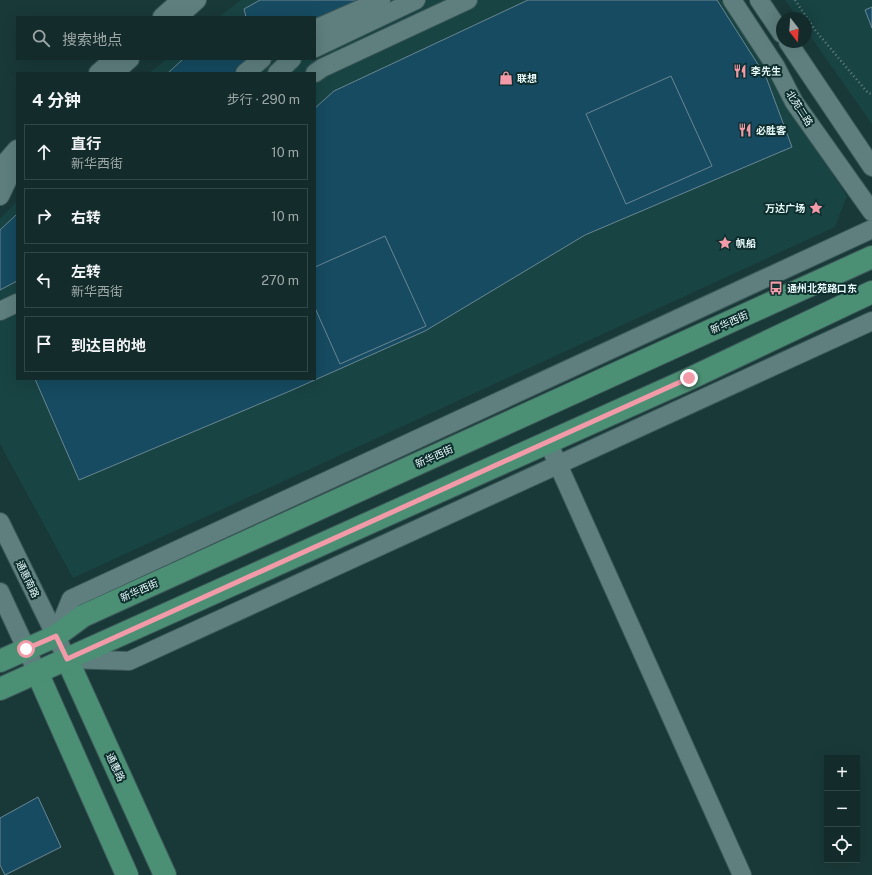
<!DOCTYPE html>
<html lang="zh">
<head>
<meta charset="utf-8">
<style>
	body { margin:0; font-family:"Public Sans","Noto Sans SC",sans-serif; background:#203736; color:#f1f3f6 }
	.controls { position:absolute; right:12px; bottom:12px; display:grid; overflow:hidden; border-radius:0px; box-shadow:0 4px 16px #0002 }
	.controls button { width:36px; height:36px; display:grid; place-items:center; padding:0; border:0; border-bottom:1px solid #324747; background:#132b2a; color:#f1f3f6; font:20px sans-serif }
	.compass { position:absolute; left:776px; top:12px; width:36px; height:36px; border-radius:50%; background:#132b2a; box-shadow:0 4px 16px #0002; rotate:163deg }
	.stop { position:absolute; width:12px; height:12px; margin:-9px; border:3px solid #f39aa9; border-radius:50%; background:#fff }
	.stop.end { background:#f39aa9; border-color:#fff; box-shadow:0 1px 4px #0008 }
	.list { margin:0; padding:0; list-style:none }
	h2 { display:flex; justify-content:space-between; align-items:center; height:52px; margin:0; padding:0 16px; font-size:17px }
	h2 small { font-size:13px; font-weight:400; color:#9da7a8 }
	.list li { display:grid; grid-template-columns:26px 1fr auto; gap:12px; align-items:center; box-sizing:border-box; height:56px; margin:0 8px 8px; padding:0 8px; border:1px solid #324747; border-radius:0px }
	.list b { display:block; font-size:15px; white-space:nowrap }
	.list p { margin:0; font-size:13px; white-space:nowrap; color:#9da7a8 }
	.list em { font-size:13px; font-style:normal; color:#9da7a8 }
	.icon { flex:none; width:22px; height:22px; fill:none; stroke:currentColor; stroke-width:2; stroke-linecap:round; stroke-linejoin:round }
	.map { position:relative; flex:none; width:872px; height:875px; overflow:hidden }
	.search { position:absolute; background:#132b2a; box-shadow:0 4px 16px #0002; left:16px; top:16px; width:300px; height:44px; display:flex; align-items:center; gap:10px; box-sizing:border-box; padding:0 14px; border-radius:0px; color:#9da7a8; font-size:15px }
	.panel { position:absolute; background:#132b2a; box-shadow:0 4px 16px #0002; left:16px; top:72px; width:300px; height:308px; border-radius:0px }
	.map>svg:first-child { display:block }
</style>
</head>
<body>
<div class="map">
<svg width="872" height="875" viewBox="0 0 872 875">
	<rect width="100%" height="100%" fill="#193938"/>
	<g fill="#184443">
		<polygon points="241,0 721,0 847,196 835,227 73,578 0,444 0,219 17,201 17,379 315,379 315,73 149,73 167,59 315,59 315,17 219,17"/>
		<polygon points="785,0 872,0 872,124 806,30 806,18 798,18"/>
	</g>
	<g fill="#164b61" stroke="#6a8693">
		<polygon points="260,0 391,0 315,33 315,17 246,17 244,9"/>
		<polygon points="528,0 717,0 766,77 792,147 585,235 425,331 290,391 79,480 35,379 315,379 315,108 334,91"/>
		<polygon points="872,7 872,28 865,10"/>
		<polygon points="183,59 266,59 251,73 168,73"/>
		<polygon points="671,76 712,166 626,204 586,114"/>
		<polygon points="17,214 17,281 0,290 0,230"/>
		<polygon points="385,236 426,326 340,364 315,308 315,267"/>
		<polygon points="38,797 61,847 5,875 0,865 0,818"/>
	</g>
	<g fill="none" stroke-linecap="round" stroke-linejoin="round">
		<g stroke="#3c5858" stroke-width="20">
			<g id="minor">
				<polyline points="732,0 776,67 794,102 872,212"/>
				<polyline points="759,0 782,34"/>
				<polyline points="162,17 181,0"/>
				<polyline points="178,17 197,0"/>
				<polyline points="315,29 381,0"/>
				<polyline points="788,42 872,167"/>
				<polyline points="315,48 416,0"/>
				<polyline points="98,73 114,59"/>
				<polyline points="114,73 130,59"/>
				<polyline points="245,73 262,59"/>
				<polyline points="277,73 292,59"/>
				<polyline points="315,73 322,68 468,0"/>
				<polyline points="0,172 3,165 17,149"/>
				<polyline points="0,196 12,171 17,166"/>
				<polyline points="0,311 17,303"/>
				<polyline points="548,442 742,875"/>
				<polyline points="0,522 67,659 129,661 872,321"/>
				<polyline points="0,592 37,672"/>
				<polyline points="56,636 71,599 872,229"/>
			</g>
		</g>
		<g stroke="#3c5858" stroke-width="24">
			<g id="major">
				<polyline points="67,659 165,875"/>
				<polyline points="0,661 56,636 83,616 872,257"/>
				<polyline points="37,672 127,875"/>
				<polyline points="0,689 689,379 872,292"/>
			</g>
		</g>
		<polyline stroke="#698483" stroke-width="2.5" stroke-dasharray="1 3" stroke-linecap="butt" points="795,0 815,30 868,93 872,94"/>
		<use href="#minor" stroke="#5e7f7e" stroke-width="18"/>
		<use href="#major" stroke="#4b8f74" stroke-width="22"/>
	</g>
	<g fill="none" stroke-linecap="round" stroke-linejoin="round">
		<polyline stroke="#f39aa9" stroke-width="5" points="26,649 56,636 67,659 689,378"/>
	</g>
	<defs>
		<g id="restaurant-bare" transform="scale(1.08)"><path d="M-5-6h1v4h1v-4h1v4h1v-4h1v5L-1.5 .5V6h-2V.5L-5-1ZM5-6V6H3V1.5H1.5Q1.5-4 5-6Z" fill="#f39aa9" stroke="#0e2e2e" stroke-width="2.5" paint-order="stroke"/></g>
		<g id="shop-bare" transform="scale(1.08)"><path d="M-5-2.5h2.3a2.7 3.5 0 0 1 5.4 0H5L5.5 6h-11ZM-1.5-2.5h3a1.5 2.3 0 0 0-3 0Z" fill="#f39aa9" stroke="#0e2e2e" stroke-width="2.5" paint-order="stroke"/></g>
		<g id="sight-bare" transform="scale(1.08)"><path d="M0-6L1.8-2.2L6-1.7L2.9 1.2L3.7 5.4L0 3.3L-3.7 5.4L-2.9 1.2L-6-1.7L-1.8-2.2Z" fill="#f39aa9" stroke="#0e2e2e" stroke-width="2.5" paint-order="stroke"/></g>
		<g id="bus-bare" transform="scale(1.08)"><path d="M-5-6H5V4H4V6H2V4H-2V6H-4V4H-5ZM-3.5-4V0h7V-4ZM-3.5 1.2v1.5H-2V1.2ZM2 1.2v1.5H3.5V1.2Z" fill="#f39aa9" stroke="#0e2e2e" stroke-width="2.5" paint-order="stroke"/></g>
	</defs>
	<g fill-rule="evenodd">
		<use href="#restaurant-bare" x="740" y="71"/>
		<use href="#shop-bare" x="506" y="78"/>
		<use href="#restaurant-bare" x="745" y="130"/>
		<use href="#sight-bare" x="816" y="208"/>
		<use href="#sight-bare" x="725" y="243"/>
		<use href="#bus-bare" x="776" y="288"/>
	</g>
	<g text-anchor="middle" dominant-baseline="central" stroke-width="4" stroke-linejoin="round" paint-order="stroke">
		<g font-size="10" font-weight="bold" fill="#e7f9f9" stroke="#0e2e2e" text-anchor="start">
			<text x="751" y="71">李先生</text>
			<text x="517" y="78">联想</text>
			<text x="756" y="130">必胜客</text>
			<text x="805" y="208" text-anchor="end">万达广场</text>
			<text x="736" y="243">帆船</text>
			<text x="787" y="288">通州北苑路口东</text>
		</g>
		<g font-size="10" fill="#e7f9f9" stroke="#0e2e2e">
			<text transform="translate(800 108) rotate(57)">北苑二路</text>
			<text transform="translate(729 322) rotate(-24)">新华西街</text>
			<text transform="translate(434 456) rotate(-24)">新华西街</text>
			<text transform="translate(28 579) rotate(64)">通惠南路</text>
			<text transform="translate(139 590) rotate(-24)">新华西街</text>
			<text transform="translate(116 767) rotate(65)">通惠路</text>
		</g>
	</g>
</svg>
<div class="controls">
<button>+</button>
<button>−</button>
<button><svg class="icon" aria-label="locate" viewBox="0 0 24 24"><circle cx="12" cy="12" r="6"/><path d="M12 2v4M12 18v4M2 12h4M18 12h4"/></svg></button>
</div>
<svg class="compass" viewBox="-18 -18 36 36"><path d="M0-13l5 13h-10z" fill="#e53935"/><path d="M0 13l5-13h-10z" fill="#9da7a8"/></svg>
<div class="stop" style="left:26px;top:649px"></div>
<div class="stop end" style="left:689px;top:378px"></div>
<div class="search"><svg class="icon" aria-label="search" viewBox="0 0 24 24"><circle cx="10" cy="10" r="6"/><path d="M15 15l6 6"/></svg>搜索地点</div>
<section class="panel">
<h2>4 分钟<small>步行 · 290 m</small></h2>
<ul class="list">
<li><svg class="icon" aria-label="ahead" viewBox="0 0 24 24"><path d="M12 20V5M6 11l6-6 6 6"/></svg><div><b>直行</b><p>新华西街</p></div><em>10 m</em></li>
<li><svg class="icon" aria-label="right" viewBox="0 0 24 24"><path d="M7 20v-9h11M14 6l5 5-5 5"/></svg><div><b>右转</b></div><em>10 m</em></li>
<li><svg class="icon" aria-label="left" viewBox="0 0 24 24"><path d="M17 20v-9H6M10 6l-5 5 5 5"/></svg><div><b>左转</b><p>新华西街</p></div><em>270 m</em></li>
<li><svg class="icon" aria-label="arrive" viewBox="0 0 24 24"><path d="M6 21V4h12l-3 4 3 4H6"/></svg><div><b>到达目的地</b></div></li>
</ul>
</section>
</div>
</body>
</html>
